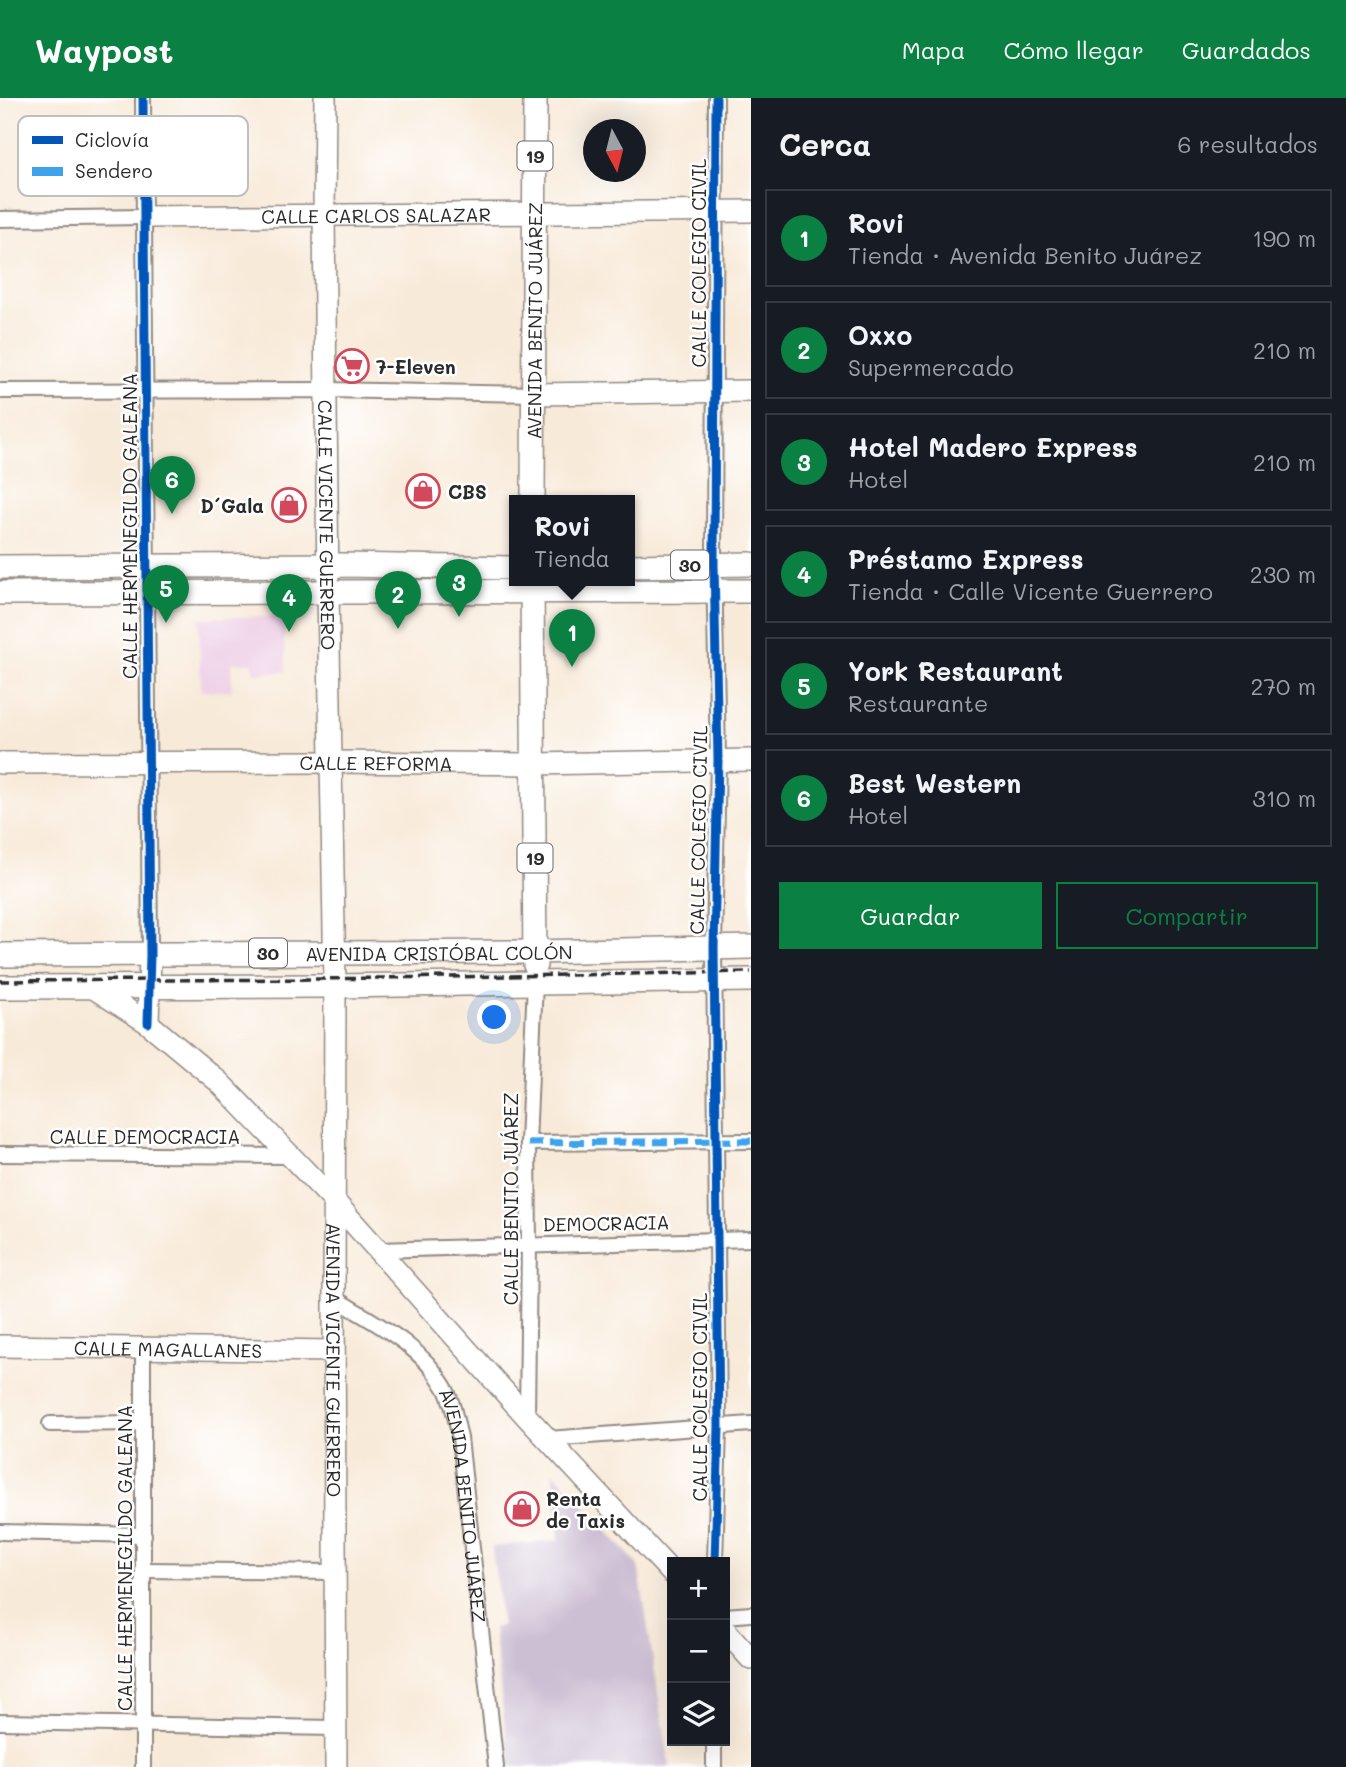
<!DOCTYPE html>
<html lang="es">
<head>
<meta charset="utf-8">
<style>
	body { margin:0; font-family:Mali,sans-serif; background:#242831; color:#f1f3f6 }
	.controls { position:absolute; right:21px; bottom:21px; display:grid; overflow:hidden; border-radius:0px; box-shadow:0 7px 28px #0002 }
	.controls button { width:63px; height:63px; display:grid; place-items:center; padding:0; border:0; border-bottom:2px solid #363941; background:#171b24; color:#f1f3f6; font:35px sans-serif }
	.compass { position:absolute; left:583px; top:21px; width:63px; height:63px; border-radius:50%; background:#171b24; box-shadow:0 7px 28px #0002; rotate:173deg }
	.you { position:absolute; left:495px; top:920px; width:24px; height:24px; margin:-18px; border:5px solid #fff; border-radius:50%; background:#1a73e8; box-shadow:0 0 0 10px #1a73e833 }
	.badge { display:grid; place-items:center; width:46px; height:46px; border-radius:50%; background:#0b8043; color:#fff; font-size:23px; font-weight:700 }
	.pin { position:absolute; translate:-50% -58px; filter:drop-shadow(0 2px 4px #0008) }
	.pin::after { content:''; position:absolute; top:37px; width:24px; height:21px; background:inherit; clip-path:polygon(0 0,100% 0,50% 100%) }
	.popup { position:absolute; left:509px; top:397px; width:126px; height:91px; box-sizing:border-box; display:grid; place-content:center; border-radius:0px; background:#171b24; filter:drop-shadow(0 2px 5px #0005); font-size:23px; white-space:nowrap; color:#9ea1a6 }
	.popup b { font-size:26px; color:#f1f3f6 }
	.popup::after { content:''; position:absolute; left:50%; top:100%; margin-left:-14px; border:14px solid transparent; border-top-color:#171b24 }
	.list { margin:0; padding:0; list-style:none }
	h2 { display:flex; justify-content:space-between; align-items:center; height:91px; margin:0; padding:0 28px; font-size:30px }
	h2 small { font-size:23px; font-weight:400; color:#9ea1a6 }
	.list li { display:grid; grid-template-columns:46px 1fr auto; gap:21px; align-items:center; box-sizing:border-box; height:98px; margin:0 14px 14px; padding:0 14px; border:2px solid #363941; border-radius:0px }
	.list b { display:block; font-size:26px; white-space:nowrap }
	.list p { margin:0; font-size:23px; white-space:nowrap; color:#9ea1a6 }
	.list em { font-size:23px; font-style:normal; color:#9ea1a6 }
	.actions { display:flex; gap:14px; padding:21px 28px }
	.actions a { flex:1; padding:16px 0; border:2px solid #0b8043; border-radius:0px; text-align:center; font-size:24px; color:#0b8043 }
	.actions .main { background:#0b8043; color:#fff }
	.icon { flex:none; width:38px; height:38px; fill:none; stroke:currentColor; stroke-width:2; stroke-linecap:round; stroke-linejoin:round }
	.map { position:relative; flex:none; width:751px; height:1669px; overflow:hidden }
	header { display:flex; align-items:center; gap:42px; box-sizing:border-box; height:98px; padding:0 35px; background:#0b8043; color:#fff }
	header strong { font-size:33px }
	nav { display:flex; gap:38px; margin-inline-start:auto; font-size:24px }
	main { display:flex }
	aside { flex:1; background:#171b24 }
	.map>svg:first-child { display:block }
</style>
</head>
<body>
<header>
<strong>Waypost</strong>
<nav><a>Mapa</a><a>Cómo llegar</a><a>Guardados</a></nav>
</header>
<main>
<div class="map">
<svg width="751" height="1669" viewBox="0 0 751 1669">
	<rect width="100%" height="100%" fill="#fff"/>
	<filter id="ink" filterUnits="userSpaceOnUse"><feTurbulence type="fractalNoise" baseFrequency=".0143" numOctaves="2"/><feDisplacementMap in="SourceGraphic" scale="14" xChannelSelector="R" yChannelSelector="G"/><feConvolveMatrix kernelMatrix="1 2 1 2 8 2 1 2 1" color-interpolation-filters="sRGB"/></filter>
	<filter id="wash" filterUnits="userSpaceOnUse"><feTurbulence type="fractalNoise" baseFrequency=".00686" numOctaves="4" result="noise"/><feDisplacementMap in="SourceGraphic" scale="28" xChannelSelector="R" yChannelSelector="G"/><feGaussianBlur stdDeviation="1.57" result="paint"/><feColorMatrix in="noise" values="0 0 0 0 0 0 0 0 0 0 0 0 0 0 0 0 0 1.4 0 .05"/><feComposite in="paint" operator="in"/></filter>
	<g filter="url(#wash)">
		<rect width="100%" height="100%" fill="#f8ead9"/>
		<polygon fill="#eed0e7" points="283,518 286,574 253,575 253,565 231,565 232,593 201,593 199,520"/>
		<polygon fill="#ccbed3" points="553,1373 638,1467 670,1669 510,1669 493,1530 502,1528 492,1449 559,1442"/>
	</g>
	<g filter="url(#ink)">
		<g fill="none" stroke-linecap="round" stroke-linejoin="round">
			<g stroke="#928a82" stroke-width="18">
				<g id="street">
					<polyline points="143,0 150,857"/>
					<polyline points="0,121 145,119"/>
					<polyline points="0,293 326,292 534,296"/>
					<polyline points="528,1045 751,1043"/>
					<polyline points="0,1056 291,1058"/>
					<polyline points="378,1152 751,1141"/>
					<path id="s1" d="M334,1200C373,1224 420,1246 444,1288C453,1303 456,1323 460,1340L496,1669"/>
					<polyline points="143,1250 143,1669"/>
					<polyline points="527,1319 529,1146 528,1045 535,884"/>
					<polyline points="50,1326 143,1325"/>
					<polyline points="548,1341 751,1326"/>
					<polyline points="0,1434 144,1437"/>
					<polyline points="715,1464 719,1329 714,849 718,662 714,466 716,0"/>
					<polyline points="144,1472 336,1474"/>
					<polyline points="725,1518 751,1516"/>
					<polyline points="0,1624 336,1630"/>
					<polyline points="714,1643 714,1669"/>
				</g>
			</g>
			<g stroke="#928a82" stroke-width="24">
				<g id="secondary">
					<path id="s2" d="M325,0L324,116L328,493L335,888L334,1200L336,1669"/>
					<path id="s3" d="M145,119L751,113"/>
					<polyline points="534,296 751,293"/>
					<path id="s4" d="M0,665L331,664L534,666L751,662"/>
					<polyline points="92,889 148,925 219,984 334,1103 527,1319 672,1475"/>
					<polyline points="148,925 150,857"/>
					<path id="s5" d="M0,1248L334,1253"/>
					<polyline points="725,1532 751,1561"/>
				</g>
			</g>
			<g stroke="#928a82" stroke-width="26">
				<g id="primary">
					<path id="s6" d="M533,403L535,0"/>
					<polyline points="630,468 751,466"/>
					<polyline points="0,469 342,467 514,470"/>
					<polyline points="532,483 535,867"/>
					<polyline points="0,495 751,493"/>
					<path id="s7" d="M0,857L535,854L751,849"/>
					<polyline points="0,889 335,888 751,882"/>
				</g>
			</g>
			<use href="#street" stroke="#fff" stroke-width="14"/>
			<use href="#secondary" stroke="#fff" stroke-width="21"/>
			<use href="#primary" stroke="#fff" stroke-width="23"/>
			<polyline stroke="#2b2b2b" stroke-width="3.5" stroke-dasharray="10 5" stroke-linecap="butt" points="0,883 320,881 751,874"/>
			<polyline stroke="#3ea3eb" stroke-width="7" stroke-dasharray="14 7" stroke-linecap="butt" points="528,1045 751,1043"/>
			<g stroke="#fff" stroke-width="13">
				<g id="cycleway">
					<polyline points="143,0 150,857 148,925"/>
					<polyline points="715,1464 719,1329 714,849 718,662 714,466 716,0"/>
				</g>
			</g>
			<use href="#cycleway" stroke="#0057b8" stroke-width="9"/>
		</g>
	</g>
	<defs>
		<g id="supermarket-ring" transform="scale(1.75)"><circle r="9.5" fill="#fff" stroke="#d1495b" stroke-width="1.5"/><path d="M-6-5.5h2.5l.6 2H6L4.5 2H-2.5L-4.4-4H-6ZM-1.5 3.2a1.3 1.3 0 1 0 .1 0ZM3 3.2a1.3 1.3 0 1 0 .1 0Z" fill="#d1495b"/></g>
		<g id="shop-ring" transform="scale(1.75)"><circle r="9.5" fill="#fff" stroke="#d1495b" stroke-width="1.5"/><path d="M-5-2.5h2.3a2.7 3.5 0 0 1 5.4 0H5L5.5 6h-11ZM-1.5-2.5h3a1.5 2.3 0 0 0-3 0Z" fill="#d1495b"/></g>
	</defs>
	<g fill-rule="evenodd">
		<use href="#supermarket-ring" x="352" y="268"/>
		<use href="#shop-ring" x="423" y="393"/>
		<use href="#shop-ring" x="289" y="407"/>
		<use href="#shop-ring" x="522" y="1411"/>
	</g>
	<g text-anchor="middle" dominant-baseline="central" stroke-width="5" stroke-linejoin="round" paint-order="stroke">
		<g fill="#fff" stroke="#6b6b6b" stroke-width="2">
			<rect x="517.5" y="43.5" width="35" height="29" rx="5"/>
			<rect x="671" y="452.5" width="38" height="29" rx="5"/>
			<rect x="517.5" y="745.5" width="35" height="29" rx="5"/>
			<rect x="249" y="840.5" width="38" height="29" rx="5"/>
		</g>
		<g font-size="18" font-weight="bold" fill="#2b2b2b">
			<text x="535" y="58">19</text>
			<text x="690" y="467">30</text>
			<text x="535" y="760">19</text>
			<text x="268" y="855">30</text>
		</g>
		<g font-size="19" fill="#2b2b2b" stroke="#fff">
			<text stroke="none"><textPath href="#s3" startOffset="231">CALLE CARLOS SALAZAR</textPath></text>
			<text transform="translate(698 165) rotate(-90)">CALLE COLEGIO CIVIL</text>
			<text stroke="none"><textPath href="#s6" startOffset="180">AVENIDA BENITO JUÁREZ</textPath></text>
			<text stroke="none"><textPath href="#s2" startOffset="427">CALLE VICENTE GUERRERO</textPath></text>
			<text transform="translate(129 428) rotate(-90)">CALLE HERMENEGILDO GALEANA</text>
			<text stroke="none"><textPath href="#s4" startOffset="376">CALLE REFORMA</textPath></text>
			<text transform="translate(698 732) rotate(-89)">CALLE COLEGIO CIVIL</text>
			<text stroke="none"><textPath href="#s7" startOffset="439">AVENIDA CRISTÓBAL COLÓN</textPath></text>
			<text x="145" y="1038">CALLE DEMOCRACIA</text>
			<text transform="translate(510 1101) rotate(-90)">CALLE BENITO JUÁREZ</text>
			<text transform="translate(606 1125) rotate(-1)">DEMOCRACIA</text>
			<text stroke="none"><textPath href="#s5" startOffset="168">CALLE MAGALLANES</textPath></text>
			<text stroke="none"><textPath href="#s2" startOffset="1262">AVENIDA VICENTE GUERRERO</textPath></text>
			<text transform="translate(699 1299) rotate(-90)">CALLE COLEGIO CIVIL</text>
			<text stroke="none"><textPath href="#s1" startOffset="264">AVENIDA BENITO JUÁREZ</textPath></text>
			<text transform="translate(124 1460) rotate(-90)">CALLE HERMENEGILDO GALEANA</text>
		</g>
		<g font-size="19" font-weight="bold" fill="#2b2b2b" stroke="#fff" text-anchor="start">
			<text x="376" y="268">7-Eleven</text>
			<text x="448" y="393">CBS</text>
			<text x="264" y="407" text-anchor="end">D´Gala</text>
			<text x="546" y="1400">Renta<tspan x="546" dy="22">de Taxis</tspan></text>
		</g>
	</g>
	<rect x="18" y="18" width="230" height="80" rx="10" fill="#fff" stroke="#bfbfbf" stroke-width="2"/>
	<rect x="32" y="38" width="31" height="8" fill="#0057b8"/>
	<rect x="32" y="69" width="31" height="9" fill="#3ea3eb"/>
	<g font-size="19" fill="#2b2b2b">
		<text x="75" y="49">Ciclovía</text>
		<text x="75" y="80">Sendero</text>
	</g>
</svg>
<div class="controls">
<button>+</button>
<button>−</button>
<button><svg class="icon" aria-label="layers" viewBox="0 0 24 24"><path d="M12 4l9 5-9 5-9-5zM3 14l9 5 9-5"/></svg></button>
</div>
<svg class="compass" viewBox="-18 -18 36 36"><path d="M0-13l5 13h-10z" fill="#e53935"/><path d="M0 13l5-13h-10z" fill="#9ea1a6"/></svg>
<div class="you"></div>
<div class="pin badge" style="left:572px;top:569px">1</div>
<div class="popup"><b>Rovi</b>Tienda</div>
<div class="pin badge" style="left:398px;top:531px">2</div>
<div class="pin badge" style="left:459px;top:519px">3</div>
<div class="pin badge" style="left:289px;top:534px">4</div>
<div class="pin badge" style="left:166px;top:525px">5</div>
<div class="pin badge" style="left:172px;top:416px">6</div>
</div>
<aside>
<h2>Cerca<small>6 resultados</small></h2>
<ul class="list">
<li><span class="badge">1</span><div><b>Rovi</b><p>Tienda · Avenida Benito Juárez</p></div><em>190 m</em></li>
<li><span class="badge">2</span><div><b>Oxxo</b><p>Supermercado</p></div><em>210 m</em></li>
<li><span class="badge">3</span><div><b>Hotel Madero Express</b><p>Hotel</p></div><em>210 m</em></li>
<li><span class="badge">4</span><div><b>Préstamo Express</b><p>Tienda · Calle Vicente Guerrero</p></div><em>230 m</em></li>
<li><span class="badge">5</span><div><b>York Restaurant</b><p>Restaurante</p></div><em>270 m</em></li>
<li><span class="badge">6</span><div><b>Best Western</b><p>Hotel</p></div><em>310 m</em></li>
</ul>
<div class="actions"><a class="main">Guardar</a><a>Compartir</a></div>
</aside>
</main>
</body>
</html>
